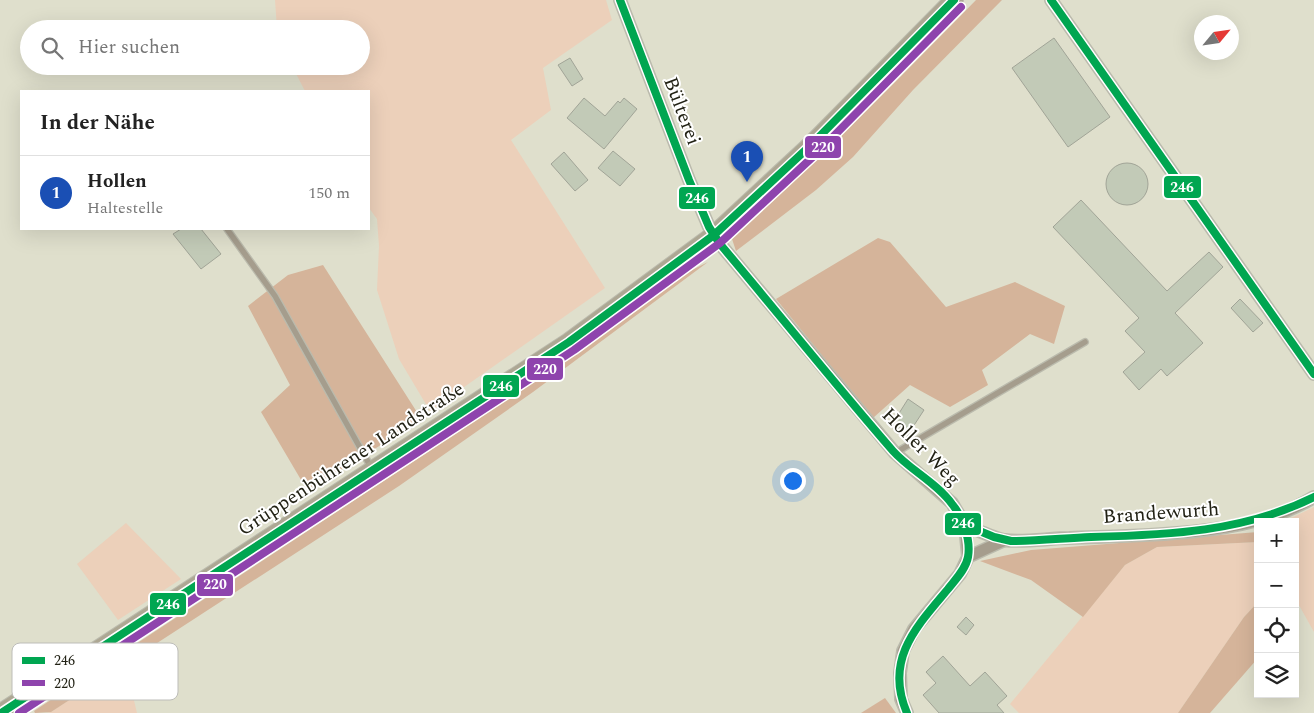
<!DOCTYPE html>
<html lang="de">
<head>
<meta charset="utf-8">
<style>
	body { margin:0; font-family:Spectral,serif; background:#f6f6f6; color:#222 }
	.controls { position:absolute; right:15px; bottom:15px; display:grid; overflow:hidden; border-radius:0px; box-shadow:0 5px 20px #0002 }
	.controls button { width:45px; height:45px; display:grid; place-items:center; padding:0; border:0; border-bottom:1px solid #e0e0e0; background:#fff; color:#222; font:25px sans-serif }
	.compass { position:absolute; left:1194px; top:15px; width:45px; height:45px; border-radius:50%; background:#fff; box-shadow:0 5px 20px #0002; rotate:61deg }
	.you { position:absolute; left:792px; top:480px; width:18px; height:18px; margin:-12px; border:4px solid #fff; border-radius:50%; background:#1a73e8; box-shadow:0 0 0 8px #1a73e833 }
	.badge { display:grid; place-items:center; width:32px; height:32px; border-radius:50%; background:#d93025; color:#fff; font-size:16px; font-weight:700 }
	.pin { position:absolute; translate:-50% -41px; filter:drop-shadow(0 1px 2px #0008) }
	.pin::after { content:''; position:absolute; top:26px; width:18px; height:15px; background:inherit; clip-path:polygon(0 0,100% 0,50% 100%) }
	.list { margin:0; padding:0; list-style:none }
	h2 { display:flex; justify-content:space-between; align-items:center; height:65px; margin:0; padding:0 20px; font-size:21px }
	h2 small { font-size:16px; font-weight:400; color:#767676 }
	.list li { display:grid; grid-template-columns:32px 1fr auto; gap:15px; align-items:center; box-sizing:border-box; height:75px; padding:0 20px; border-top:1px solid #e0e0e0 }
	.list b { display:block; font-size:19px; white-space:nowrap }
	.list p { margin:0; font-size:16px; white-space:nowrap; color:#767676 }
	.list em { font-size:16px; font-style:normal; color:#767676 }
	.icon { flex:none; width:28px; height:28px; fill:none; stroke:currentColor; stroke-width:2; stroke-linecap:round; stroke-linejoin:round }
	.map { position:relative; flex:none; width:1314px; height:713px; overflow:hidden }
	.search { position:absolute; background:#fff; box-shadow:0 5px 20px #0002; left:20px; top:20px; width:350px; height:55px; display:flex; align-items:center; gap:12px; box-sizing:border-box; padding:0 18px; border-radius:28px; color:#767676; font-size:19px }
	.panel { position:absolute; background:#fff; box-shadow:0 5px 20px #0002; left:20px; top:90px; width:350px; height:140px; border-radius:0px }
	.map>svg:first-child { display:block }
</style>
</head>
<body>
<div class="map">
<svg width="1314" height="713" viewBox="0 0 1314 713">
	<rect width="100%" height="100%" fill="#dfdfcc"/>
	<g fill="#ecd0ba">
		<polygon points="275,0 606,0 612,20 543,68 551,110 511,140 605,288 430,411 399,359 377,290 379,246 377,219 369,208 369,91 305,91 292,66 361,66 361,29 277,29"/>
		<polygon points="1314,507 1314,632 1295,598 1295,522 1283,522"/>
		<polygon points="126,523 181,579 118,620 77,564"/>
		<polygon points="1258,542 1258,602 1244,617 1178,713 1019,713 1010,704 1125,565 1157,547"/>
		<polygon points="125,663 137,713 46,713 51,712"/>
	</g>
	<g fill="#d5b49a">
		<path d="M976,0H1002L913,90L853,157L816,190L736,251L732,239C816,162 896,82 976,0Z"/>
		<polygon points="878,238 890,242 946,307 1015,282 1065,306 1054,344 1030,334 982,370 988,385 950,407 910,385 873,418 776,299"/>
		<polygon points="708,262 533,392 399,486 51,712 35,713 34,711 525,388 690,271"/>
		<polygon points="323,265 422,420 307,490 261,412 290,385 248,306 288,275"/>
		<polygon points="1258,532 1258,542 1157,547 1125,565 1083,617 1031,580 980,561 1031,550"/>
		<polygon points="1258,602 1258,658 1210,713 1178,713 1244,617"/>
		<polygon points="885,698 896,713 861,713"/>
	</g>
	<g fill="#c2cab7" stroke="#a1a497">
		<polygon points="1054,38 1110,117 1068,147 1012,68"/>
		<polygon points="570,58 583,79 572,86 558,65"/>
		<polygon points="584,98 605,116 618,101 620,103 624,98 637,109 604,149 567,118"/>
		<polygon points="613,151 635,169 620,186 598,168"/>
		<polygon points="564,152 588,180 575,191 551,164"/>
		<circle cx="1127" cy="184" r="21"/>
		<polygon points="1081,200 1167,291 1209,252 1223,267 1175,313 1203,343 1167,376 1161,369 1139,390 1123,372 1145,352 1125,331 1139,318 1053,227"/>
		<polygon points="181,229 201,229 221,254 201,269 173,234"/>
		<polygon points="1240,299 1263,323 1253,332 1231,308"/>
		<polygon points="908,399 924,410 907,436 891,426"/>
		<polygon points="966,617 974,625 966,635 957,627"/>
		<polygon points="943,656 970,686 985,672 1007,696 997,705 1004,713 939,713 923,695 936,683 926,672"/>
	</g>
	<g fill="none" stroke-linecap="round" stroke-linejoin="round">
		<g stroke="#bbbbad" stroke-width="8">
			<g id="service">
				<polyline points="227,229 275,296 372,469"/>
				<polyline points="895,453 1085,342"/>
			</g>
		</g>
		<g stroke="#bbbbad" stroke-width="14">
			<g id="minor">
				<polyline points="620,0 689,180 709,227 720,244 895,453 952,503 965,525 968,557 960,574 914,629 903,651 900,673 901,699 907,713"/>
				<polyline points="1051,0 1314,374"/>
				<path d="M965,525C977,530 991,537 1004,540C1022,543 1050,538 1069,538C1144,535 1250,537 1314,497"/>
				<polyline points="968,557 1005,540"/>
			</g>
		</g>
		<g stroke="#bbbbad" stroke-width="20">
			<polyline id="primary" points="1,713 569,342 714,235 811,145 954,0"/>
		</g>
		<use href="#service" stroke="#a59d8d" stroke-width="5.5"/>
		<use href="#minor" stroke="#a59d8d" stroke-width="11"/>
		<use href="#primary" stroke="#ada793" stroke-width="18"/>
		<g stroke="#fff" stroke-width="11">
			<g id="bus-1">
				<path d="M620,0L689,180L709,227L720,244C778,313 834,383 893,451C910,470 937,483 952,504C963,517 971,540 968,557C966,569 955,580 948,589C916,627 884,660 907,713"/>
				<polyline points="1051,0 1314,374"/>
				<path d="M965,525L994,537L1011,541C1038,541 1065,538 1091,537C1168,535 1244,532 1314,497"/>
				<polyline points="1,713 569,342 714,235 811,145 954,0"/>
			</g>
		</g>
		<g stroke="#fff" stroke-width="11">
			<polyline id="bus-2" points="19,713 574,350 720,243 818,152 961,7"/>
		</g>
		<use href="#bus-1" stroke="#00a651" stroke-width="8"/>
		<use href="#bus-2" stroke="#8e44ad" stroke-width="8"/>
	</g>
	<g text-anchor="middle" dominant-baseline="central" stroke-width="4" stroke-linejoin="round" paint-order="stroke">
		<g font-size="20" fill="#222215" stroke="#fff">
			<text transform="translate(682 111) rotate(69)">Bülterei</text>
			<text transform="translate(921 447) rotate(45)">Holler Weg</text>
			<text transform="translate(351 459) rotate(-33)">Grüppenbührener Landstraße</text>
			<text transform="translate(1161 513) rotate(-4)">Brandewurth</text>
		</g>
	</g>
	<rect x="12" y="643" width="166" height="57" rx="8" fill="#fff" stroke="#bdbdb9" stroke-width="1"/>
	<rect x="22" y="657" width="23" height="7" fill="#00a651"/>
	<rect x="22" y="680" width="23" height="6" fill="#8e44ad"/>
	<g font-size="14" fill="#222215">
		<text x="54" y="665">246</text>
		<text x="54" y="688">220</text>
	</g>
	<g stroke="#fff" stroke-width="2">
		<rect x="804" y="135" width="38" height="24" rx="5" fill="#8e44ad"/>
		<rect x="1163" y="175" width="39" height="24" rx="5" fill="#00a651"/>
		<rect x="678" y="186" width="38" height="24" rx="5" fill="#00a651"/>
		<rect x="526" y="357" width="38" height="24" rx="5" fill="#8e44ad"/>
		<rect x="482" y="374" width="38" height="24" rx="5" fill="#00a651"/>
		<rect x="944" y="512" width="38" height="24" rx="5" fill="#00a651"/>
		<rect x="196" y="573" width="38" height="24" rx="5" fill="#8e44ad"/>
		<rect x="149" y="592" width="38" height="24" rx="5" fill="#00a651"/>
	</g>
	<g font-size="14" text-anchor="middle" font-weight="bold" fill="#fff">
		<text x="823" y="152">220</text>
		<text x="1182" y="192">246</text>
		<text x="697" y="203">246</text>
		<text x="545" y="374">220</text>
		<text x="501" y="391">246</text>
		<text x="963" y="528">246</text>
		<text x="215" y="589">220</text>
		<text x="168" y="609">246</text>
	</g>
</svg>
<div class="controls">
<button>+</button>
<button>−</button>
<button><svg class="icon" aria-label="locate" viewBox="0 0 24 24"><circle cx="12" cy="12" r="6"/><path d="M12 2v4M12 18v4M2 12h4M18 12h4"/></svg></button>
<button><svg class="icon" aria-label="layers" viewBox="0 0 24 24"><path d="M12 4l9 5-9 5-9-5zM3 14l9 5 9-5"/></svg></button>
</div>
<svg class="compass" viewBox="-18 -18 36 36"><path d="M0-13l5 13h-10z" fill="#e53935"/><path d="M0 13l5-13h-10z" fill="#767676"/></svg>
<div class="you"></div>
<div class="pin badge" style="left:747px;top:182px;background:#1a4fb4">1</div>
<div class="search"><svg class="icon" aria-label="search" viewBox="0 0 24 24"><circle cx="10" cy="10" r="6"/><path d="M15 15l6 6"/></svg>Hier suchen</div>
<section class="panel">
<h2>In der Nähe<small></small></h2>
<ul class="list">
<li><span class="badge" style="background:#1a4fb4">1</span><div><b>Hollen</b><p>Haltestelle</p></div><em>150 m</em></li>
</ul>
</section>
</div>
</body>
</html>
